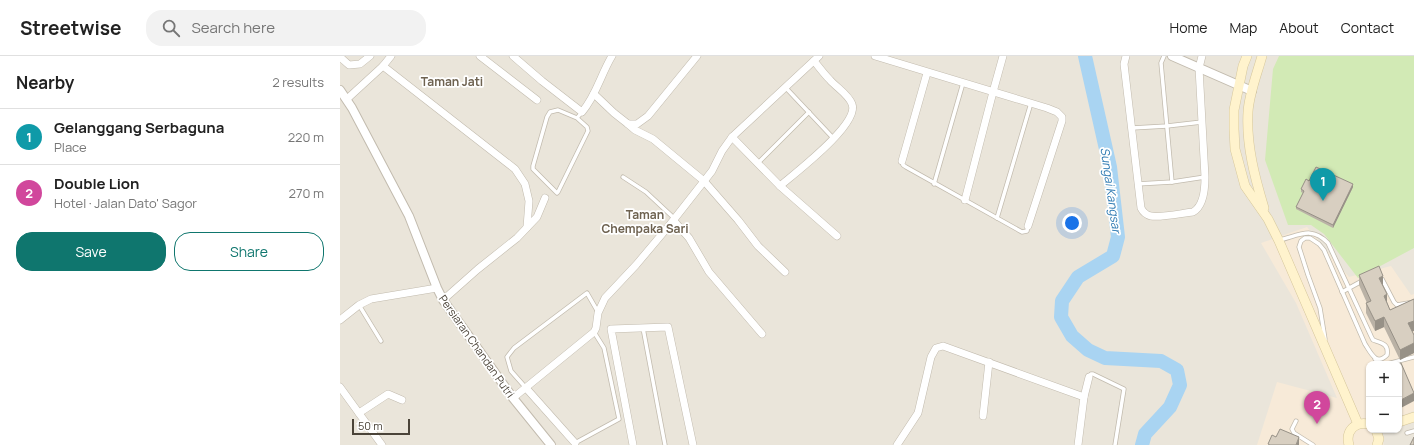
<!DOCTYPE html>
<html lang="en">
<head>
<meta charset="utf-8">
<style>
	body { margin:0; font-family:Manrope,sans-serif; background:#f2f2f2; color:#222 }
	.controls { position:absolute; right:12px; bottom:12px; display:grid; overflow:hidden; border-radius:8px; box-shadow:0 1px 3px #0004 }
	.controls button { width:36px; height:36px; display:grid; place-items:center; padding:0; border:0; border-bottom:1px solid #e0e0e0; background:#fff; color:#222; font:20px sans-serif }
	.scale { position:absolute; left:12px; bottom:10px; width:58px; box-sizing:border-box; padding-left:4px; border:2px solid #4b4439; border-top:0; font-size:11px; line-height:14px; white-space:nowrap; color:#4b4439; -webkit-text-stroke:3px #fff; paint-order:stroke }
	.you { position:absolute; left:732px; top:167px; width:14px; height:14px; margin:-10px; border:3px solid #fff; border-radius:50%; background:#1a73e8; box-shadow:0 0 0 6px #1a73e833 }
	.badge { display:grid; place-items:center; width:26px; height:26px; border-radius:50%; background:#0f766e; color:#fff; font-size:13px; font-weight:700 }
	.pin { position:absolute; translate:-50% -33px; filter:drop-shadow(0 1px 2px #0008) }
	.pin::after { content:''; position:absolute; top:21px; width:14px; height:12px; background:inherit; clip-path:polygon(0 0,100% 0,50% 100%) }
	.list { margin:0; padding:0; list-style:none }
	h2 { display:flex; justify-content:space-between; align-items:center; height:52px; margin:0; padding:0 16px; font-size:17px }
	h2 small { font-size:13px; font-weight:400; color:#767676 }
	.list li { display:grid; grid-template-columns:26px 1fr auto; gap:12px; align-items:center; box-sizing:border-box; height:56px; padding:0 16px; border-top:1px solid #e0e0e0 }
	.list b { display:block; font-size:15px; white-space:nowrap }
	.list p { margin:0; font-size:13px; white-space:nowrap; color:#767676 }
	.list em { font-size:13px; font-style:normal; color:#767676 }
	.actions { display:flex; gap:8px; padding:12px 16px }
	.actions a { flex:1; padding:9px 0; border:1px solid #0f766e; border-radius:16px; text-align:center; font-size:14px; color:#0f766e }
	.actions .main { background:#0f766e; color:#fff }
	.icon { flex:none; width:22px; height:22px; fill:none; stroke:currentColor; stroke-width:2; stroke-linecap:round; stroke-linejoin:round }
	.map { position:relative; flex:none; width:1074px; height:389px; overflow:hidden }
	header { display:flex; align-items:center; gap:24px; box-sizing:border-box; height:56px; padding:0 20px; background:#fff; border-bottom:1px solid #e0e0e0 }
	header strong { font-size:19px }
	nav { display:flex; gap:22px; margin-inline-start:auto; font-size:14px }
	.search { width:280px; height:36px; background:#f2f2f2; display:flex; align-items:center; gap:10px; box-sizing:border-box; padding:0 14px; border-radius:16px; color:#767676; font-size:15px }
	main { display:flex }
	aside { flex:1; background:#fff }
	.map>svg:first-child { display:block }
</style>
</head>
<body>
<header>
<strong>Streetwise</strong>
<div class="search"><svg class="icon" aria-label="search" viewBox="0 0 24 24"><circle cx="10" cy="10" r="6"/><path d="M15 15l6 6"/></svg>Search here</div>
<nav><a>Home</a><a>Map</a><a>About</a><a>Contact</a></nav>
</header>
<main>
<aside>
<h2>Nearby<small>2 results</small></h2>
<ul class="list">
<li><span class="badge" style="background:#0f9aa8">1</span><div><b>Gelanggang Serbaguna</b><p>Place</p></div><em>220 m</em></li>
<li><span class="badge" style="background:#d1479c">2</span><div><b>Double Lion</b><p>Hotel · Jalan Dato' Sagor</p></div><em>270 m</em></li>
</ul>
<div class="actions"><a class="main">Save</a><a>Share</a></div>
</aside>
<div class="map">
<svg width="1074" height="389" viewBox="0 0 1074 389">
	<rect width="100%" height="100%" fill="#f6f3ec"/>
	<path fill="#eae5da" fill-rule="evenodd" d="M0,0H1074V389H0ZM1029,308H1059V374H1029Z"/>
	<polygon fill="#f7ead8" points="967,171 1009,221 1051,210 1071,239 1074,238 1074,355 1059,361 1059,308 1029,308 1029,374 1039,374 1044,389 917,389 937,326 997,342 956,247 921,187"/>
	<polygon fill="#d2eab5" points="939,0 1074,0 1074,192 1018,222 984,178 971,169 948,169 925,104 933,13"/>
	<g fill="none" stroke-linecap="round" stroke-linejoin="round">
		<polyline stroke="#a9d4f2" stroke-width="14" points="745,0 770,111 778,181 773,200 738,221 722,245 721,261 732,280 748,294 765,302 821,305 837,314 840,329 830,351 805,378 802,389"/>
		<g stroke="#c2bbae" stroke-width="5">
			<g id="service">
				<polyline points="824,0 821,7 832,126"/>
				<polyline points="446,32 494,83"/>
				<polyline points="237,62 247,71 248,75 218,136 217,137 193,113 193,110 207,61 210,56 218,54 237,62 242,56"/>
				<polyline points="792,72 827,70 862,66"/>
				<polyline points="562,105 563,109 566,111 682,176 687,175 688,170"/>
				<polyline points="418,107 469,56"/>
				<polyline points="283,121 306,136 335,163"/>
				<polyline points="594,128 623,27"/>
				<polyline points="797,128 832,126 865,121"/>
				<polyline points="657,162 691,47"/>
				<path d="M940,184C960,179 972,170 988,187L1031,280L1033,284C1042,287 1049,288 1047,299C1036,310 1031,297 1025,288L984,194L979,188L970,182H965L961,185L959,191L968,219L980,252L985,283"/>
				<polyline points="1042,223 1054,246 1057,249 1074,246"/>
				<polyline points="1002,236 1022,225"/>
				<polyline points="19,249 41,285"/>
				<polyline points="303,272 325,389"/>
				<polyline points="1035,303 1040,308 1042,308"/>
				<polyline points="1047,308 1074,301"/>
				<polyline points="749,321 751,318 753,318 784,333 775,389"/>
				<polyline points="186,332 171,315 167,301 174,292 247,237 258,256"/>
				<polyline points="956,365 952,373 954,377 973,389"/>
				<polyline points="1067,377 1074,375"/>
				<polyline points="235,387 279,363 264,292 254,276"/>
			</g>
		</g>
		<g stroke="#c2bbae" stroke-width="8">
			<g id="minor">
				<polyline points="140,0 197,44"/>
				<path d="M173,0L202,25L242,56C256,40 261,18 272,0"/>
				<polyline points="535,0 707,52 717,56 722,61 722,65 688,170"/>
				<path d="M786,0L784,8L801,152C803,156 806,159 811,160C820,162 843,157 853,156C864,150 865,133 865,121L859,12L862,0"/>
				<polyline points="0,1 9,9 20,8 30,0"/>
				<polyline points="43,10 175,113 185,128 189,145 187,171"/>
				<polyline points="254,38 274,57 288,68 297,68 308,60 357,0"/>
				<polyline points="7,43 43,10 51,0"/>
				<polyline points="288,68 295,74 313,83 364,125 398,164 418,190 445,216"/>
				<polyline points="392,81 440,130 497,180"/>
				<polyline points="562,105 587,17"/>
				<path d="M440,130C455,117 520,68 512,48C508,38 497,32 490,24C484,18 479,11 474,5"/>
				<polyline points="625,144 653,36 663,0"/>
				<polyline points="334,165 349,182 369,216 422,278"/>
				<polyline points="103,244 138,213 177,182 197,161 205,142"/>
				<polyline points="0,264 19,249 31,243 97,232"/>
				<polyline points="0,331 42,389"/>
				<polyline points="186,332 235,387"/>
				<polyline points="173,342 254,276 256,272 258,257 265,242 296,209 328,171 372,115 382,95 392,81 479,0"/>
				<polyline points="19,357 48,338 62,344"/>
				<polyline points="643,360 649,306"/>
				<polyline points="293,389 271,273 328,271 353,389"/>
				<polyline points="557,389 578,357 591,301 596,292 603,290 744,341"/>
				<polyline points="738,389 744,341 749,321"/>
			</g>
		</g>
		<g stroke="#c2bbae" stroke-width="10">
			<g id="tertiary">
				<polyline points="832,0 912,35"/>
				<polyline points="0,34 12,52 69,160 97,232 103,244 173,342 211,389"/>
			</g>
		</g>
		<g stroke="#d6c79b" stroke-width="10">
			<g id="secondary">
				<polyline points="907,0 903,10 894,54 894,73 895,93 905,130 928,163 939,185 1018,368"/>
				<path d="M922,0C917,18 909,38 908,56C906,89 915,122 924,152"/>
				<polyline points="1059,366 1074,361"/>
				<polyline points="1036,374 1039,383 1037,389"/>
				<path d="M1009,389C1005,375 1015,365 1029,368"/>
			</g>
		</g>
		<use href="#service" stroke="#fff" stroke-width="3.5"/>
		<use href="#minor" stroke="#fff" stroke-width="7"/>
		<use href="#tertiary" stroke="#fff" stroke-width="8"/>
		<use href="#secondary" stroke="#fff3cd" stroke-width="9"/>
	</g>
	<g fill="#bab2a6">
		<polygon points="969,125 1013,131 993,172 956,153 956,151 963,137 961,136 961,133"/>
		<polygon points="1019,219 1043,230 1047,246 1050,254 1074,243 1074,275 1072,275 1074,279 1074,297 1060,304 1044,271 1035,275 1026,257 1026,247 1027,247 1019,229"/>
	</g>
	<g fill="#979187">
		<polygon points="1013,128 1013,131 993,172 993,169"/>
		<polygon points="1043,220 1043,230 1039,232 1039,222"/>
		<polygon points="1047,238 1047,248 1044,240"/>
		<polygon points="1044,261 1044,271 1035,275 1035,265"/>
		<polygon points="1074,265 1074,275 1068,277 1068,267"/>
		<polygon points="1074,287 1074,297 1060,304 1060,294"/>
		<polygon points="1074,337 1074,345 1059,353 1059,345"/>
		<polygon points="959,381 959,389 956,389"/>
	</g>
	<g fill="#d8cfc1" stroke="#979187">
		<polygon points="976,111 1013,128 993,169 956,151 964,135 961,133 966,123 969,125"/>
		<polygon points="1039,210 1043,220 1039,222 1047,238 1044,240 1050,254 1074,243 1074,265 1068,267 1074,279 1074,287 1060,294 1044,261 1035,265 1026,247 1031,245 1019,219"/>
		<polygon points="1061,307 1074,337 1059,345 1059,308 1058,308"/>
		<polygon points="940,373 959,381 956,389 930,389 928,388 932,379 936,381"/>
		<polygon points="1074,381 1074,389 1070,389"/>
	</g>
	<g text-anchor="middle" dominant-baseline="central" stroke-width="3.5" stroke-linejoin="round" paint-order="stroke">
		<g font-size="11" fill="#4b4439" stroke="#fff">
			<text transform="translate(137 290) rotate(55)">Persiaran Chandan Putri</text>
		</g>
		<g font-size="12" font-weight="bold" fill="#6e6250" stroke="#fff">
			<text x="112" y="25">Taman Jati</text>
			<text x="305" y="158">Taman<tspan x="305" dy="14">Chempaka Sari</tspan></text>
		</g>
		<g font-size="12" font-style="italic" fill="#2e7ab2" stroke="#fff">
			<text transform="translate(771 134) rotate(82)">Sungai Kangsar</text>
		</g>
	</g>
</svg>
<div class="controls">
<button>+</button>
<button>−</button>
</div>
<div class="scale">50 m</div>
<div class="you"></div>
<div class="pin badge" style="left:983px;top:145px;background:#0f9aa8">1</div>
<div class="pin badge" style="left:977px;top:368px;background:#d1479c">2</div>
</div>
</main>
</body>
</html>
